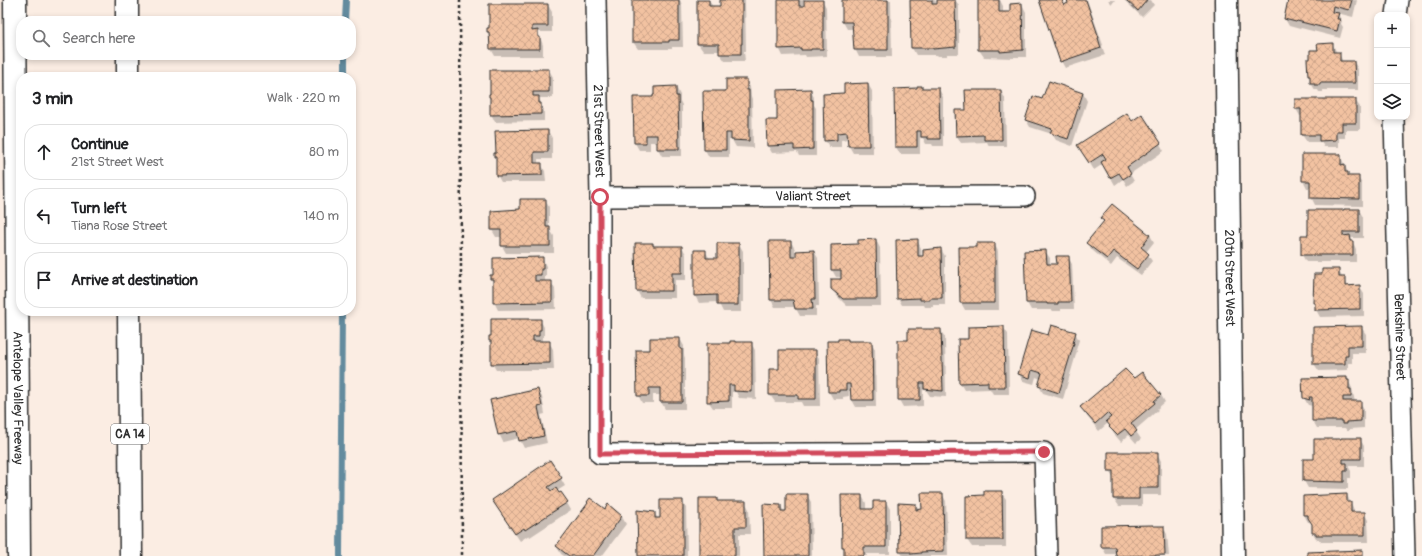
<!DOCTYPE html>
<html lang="en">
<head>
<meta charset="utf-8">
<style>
	body { margin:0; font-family:Pangolin,sans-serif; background:#f2f2f2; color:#202124 }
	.controls { position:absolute; right:12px; top:12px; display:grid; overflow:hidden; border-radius:8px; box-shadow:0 2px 6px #0003 }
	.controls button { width:36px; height:36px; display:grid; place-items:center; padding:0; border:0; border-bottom:1px solid #e0e0e0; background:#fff; color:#202124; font:20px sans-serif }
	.stop { position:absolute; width:12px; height:12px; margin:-9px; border:3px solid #d1495b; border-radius:50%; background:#fff }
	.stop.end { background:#d1495b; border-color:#fff; box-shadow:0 1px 4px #0008 }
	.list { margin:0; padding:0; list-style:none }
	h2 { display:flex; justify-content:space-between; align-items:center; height:52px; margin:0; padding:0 16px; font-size:17px }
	h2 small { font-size:13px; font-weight:400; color:#757577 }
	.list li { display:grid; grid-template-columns:26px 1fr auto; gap:12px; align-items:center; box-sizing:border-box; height:56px; margin:0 8px 8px; padding:0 8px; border:1px solid #e0e0e0; border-radius:16px }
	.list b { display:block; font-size:15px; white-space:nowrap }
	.list p { margin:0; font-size:13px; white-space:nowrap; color:#757577 }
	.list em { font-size:13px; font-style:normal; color:#757577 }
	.icon { flex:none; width:22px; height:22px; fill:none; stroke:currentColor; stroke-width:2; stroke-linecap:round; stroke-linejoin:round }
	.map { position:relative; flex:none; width:1422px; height:556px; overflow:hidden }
	.search { position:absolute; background:#fff; box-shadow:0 2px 6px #0003; left:16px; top:16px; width:340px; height:44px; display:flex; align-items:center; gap:10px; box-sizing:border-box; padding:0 14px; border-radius:16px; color:#757577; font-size:15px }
	.panel { position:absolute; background:#fff; box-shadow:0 2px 6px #0003; left:16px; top:72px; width:340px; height:244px; border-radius:16px }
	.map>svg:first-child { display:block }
</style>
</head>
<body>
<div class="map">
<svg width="1422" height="556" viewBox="0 0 1422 556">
	<defs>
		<pattern id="building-cross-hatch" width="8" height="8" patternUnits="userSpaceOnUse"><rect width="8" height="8" fill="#f2c2a1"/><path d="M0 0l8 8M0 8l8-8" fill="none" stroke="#d0a78b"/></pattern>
	</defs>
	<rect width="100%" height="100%" fill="#fbede3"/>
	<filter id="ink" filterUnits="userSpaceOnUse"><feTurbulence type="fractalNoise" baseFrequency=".025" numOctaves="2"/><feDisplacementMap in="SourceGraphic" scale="8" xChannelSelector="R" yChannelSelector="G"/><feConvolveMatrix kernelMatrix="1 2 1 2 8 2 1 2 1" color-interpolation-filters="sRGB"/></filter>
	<g filter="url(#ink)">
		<g fill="#0003">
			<polygon points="633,0 680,0 682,5 683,47 672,47 672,49 638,49 633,42"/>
			<polygon points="698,0 709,0 713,7 721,7 721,0 745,0 746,51 744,51 745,61 725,61 720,54 720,51 703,51 698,44"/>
			<polygon points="779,0 803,0 803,7 817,0 822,0 826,7 827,56 806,57 805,55 783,56 779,48"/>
			<polygon points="843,0 891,0 892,57 859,57 855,49 854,29 847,29 843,22"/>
			<polygon points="911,0 935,0 936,5 938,5 938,0 955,0 959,5 959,54 947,54 947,56 938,56 937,55 916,55 912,48"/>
			<polygon points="979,0 1000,0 1003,6 1003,13 1011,13 1022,4 1026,12 1026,57 1014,57 1014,58 984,57 979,50"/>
			<polygon points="1040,0 1063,0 1065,5 1070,4 1068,0 1087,0 1103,45 1102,46 1105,55 1065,68 1061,61"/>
			<polygon points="1108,0 1115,0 1112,4"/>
			<polygon points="1124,0 1151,0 1154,5 1142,17"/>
			<polygon points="1289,0 1357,0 1353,17 1337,13 1342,21 1341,24 1343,27 1340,38 1301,28 1300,29 1289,26 1285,19"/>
			<polygon points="548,5 552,12 552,32 538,32 543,45 543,56 495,56 491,49 490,35 488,31"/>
			<polygon points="1333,45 1337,53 1339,53 1343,62 1354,62 1358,69 1358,90 1323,90 1323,92 1319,92 1318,90 1315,90 1311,83 1311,79 1309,75 1311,60 1319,51"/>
			<polygon points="549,70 553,77 553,98 539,98 544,111 544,121 495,122 491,114 491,100 490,95"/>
			<polygon points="746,80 750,87 751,96 752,99 753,148 736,147 732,140 729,140 729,157 709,157 705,150"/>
			<polygon points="868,84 872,91 873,153 853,153 849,146 848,139 841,140 841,147 829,147 825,140 846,94"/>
			<polygon points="676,87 680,95 680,101 682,105 682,156 662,156 658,149 658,142 650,142 650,150 639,150 635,143 654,98"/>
			<polygon points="922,87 923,89 939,89 943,97 943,146 933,146 932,144 926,144 923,138 920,138 920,154 900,154 896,147 918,89"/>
			<polygon points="810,90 814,97 814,105 816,108 816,156 799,156 797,152 772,153 768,146 778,121"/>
			<polygon points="1001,91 1005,98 1006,146 989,146 987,142 961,143 957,136 967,111"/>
			<polygon points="1083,93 1087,101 1072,146 1056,140 1052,134 1030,127 1026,120 1043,100"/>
			<polygon points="1355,100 1360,107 1360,130 1345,130 1345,138 1339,138 1339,147 1324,147 1321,142 1307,142 1302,135 1302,116 1300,116 1296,109"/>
			<polygon points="1132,122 1160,144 1164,151 1130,174 1134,181 1127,186 1123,179 1115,185 1103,164 1094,170 1083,152"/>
			<polygon points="548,131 552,138 552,159 538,159 538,164 541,164 545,171 546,182 501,182 497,175 497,159 495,157"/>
			<polygon points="1340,155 1350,177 1358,177 1362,184 1362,206 1315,205 1311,197 1311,188 1307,188 1303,180"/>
			<polygon points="545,200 549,207 549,228 554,236 554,253 506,253 502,246 502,237 496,237 492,230 521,210"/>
			<polygon points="1359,210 1363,217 1363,238 1351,238 1356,249 1356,262 1306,262 1302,255 1309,236"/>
			<polygon points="1101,218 1150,235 1154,242 1146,252 1152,261 1141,275 1117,258 1111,266 1092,250 1087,243 1104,222"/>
			<polygon points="876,240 880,248 881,306 847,306 837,296 832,288 842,280 842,277 836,277 832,270 859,245"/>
			<polygon points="917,240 921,248 921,257 941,249 945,256 945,305 933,305 933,307 925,307 924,305 902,305 898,298"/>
			<polygon points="770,242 791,242 795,249 795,258 814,251 818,258 819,306 816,306 816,316 800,316 795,307 775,307 771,300"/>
			<polygon points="653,244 655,247 682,247 686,254 686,280 675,280 675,298 641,298 637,291"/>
			<polygon points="739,244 743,251 743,302 741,302 741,312 723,312 718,302 699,303 695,296 705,251 710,259 718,259"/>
			<polygon points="994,244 998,251 999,310 965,310 961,303 977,248"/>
			<polygon points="1045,251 1050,258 1050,265 1058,265 1068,257 1072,264 1074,309 1061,309 1061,311 1053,311 1052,310 1031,310 1027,303 1025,252"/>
			<polygon points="542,258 546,266 546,276 545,276 545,282 551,282 555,289 556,309 498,310 494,302 494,283 491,279"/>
			<polygon points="1338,270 1348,287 1359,286 1364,294 1364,316 1320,317 1316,310 1314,303 1323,275"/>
			<polygon points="540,320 544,327 544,337 542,337 542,342 549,342 553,349 554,370 496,370 492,363 492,344 490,340"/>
			<polygon points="1003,327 1008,334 1009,394 993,394 990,389 964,390 960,383 969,340"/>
			<polygon points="1361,327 1366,334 1366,353 1352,353 1352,363 1348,363 1348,370 1319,371 1314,364"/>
			<polygon points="940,330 945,337 946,397 930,396 926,390 923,390 923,406 903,407 899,400 909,341"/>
			<polygon points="1075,333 1079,340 1076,350 1077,351 1063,399 1043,393 1039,386 1041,379 1036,377 1034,384 1023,381 1019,374 1048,336"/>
			<polygon points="680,339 684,346 684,355 685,358 685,409 665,409 661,402 661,395 653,395 653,403 642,403 638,395 651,351"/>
			<polygon points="849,342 871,342 875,349 876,407 856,407 852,400 852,391 849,391 849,396 843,397 843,399 833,399 829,392"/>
			<polygon points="735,343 751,343 755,350 756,399 739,398 736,392 732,392 732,408 713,408 708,401"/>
			<polygon points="815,351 819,358 820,406 803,406 801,402 775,402 770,395 780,370"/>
			<polygon points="1347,378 1352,388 1355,402 1360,402 1364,409 1364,428 1349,429 1349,431 1347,431 1345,428 1317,428 1313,421 1313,406 1308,405 1304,398"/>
			<polygon points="1134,380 1161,395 1165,402 1157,409 1158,410 1135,430 1141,439 1136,443 1129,435 1121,442 1114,434 1108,423 1099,431 1086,415 1082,408"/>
			<polygon points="538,390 542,397 545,414 541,415 547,443 524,448 519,438 503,442 499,434"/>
			<polygon points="1360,439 1364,446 1364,466 1348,466 1351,471 1351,478 1348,478 1348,489 1308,488 1304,481 1315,460"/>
			<polygon points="1157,453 1161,461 1161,495 1142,495 1142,506 1119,506 1114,499 1113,478 1109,470"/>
			<polygon points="561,479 565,486 557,491 567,503 571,510 530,537 529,535 520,541 497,507"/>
			<polygon points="1001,492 1006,499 1006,547 972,547 967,540 985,496"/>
			<polygon points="942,494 946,501 948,556 903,556 900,551 916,505 919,511 923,510"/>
			<polygon points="807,495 811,502 812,556 765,556 781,506 784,512 787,512"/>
			<polygon points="1347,495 1355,513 1364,513 1368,520 1369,542 1321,542 1320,540 1317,540 1313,533 1313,525 1311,522 1308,522 1304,515 1304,497"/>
			<polygon points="862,496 866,503 866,510 874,510 886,502 890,509 890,554 867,554 867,556 845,556 845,550 843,547"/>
			<polygon points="716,499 718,502 745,502 749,509 750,534 739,534 739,556 700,556"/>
			<polygon points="682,501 686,508 687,556 639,556 654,512 658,519 661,519"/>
			<polygon points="608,506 622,517 626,524 602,556 564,556 561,554 557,547 605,510"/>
			<polygon points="1102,527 1163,527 1167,534 1169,556 1117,556 1117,554 1106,554 1102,547"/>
		</g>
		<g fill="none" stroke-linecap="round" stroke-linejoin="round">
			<g stroke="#638b9e" stroke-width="6">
				<polyline points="345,21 346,0"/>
				<polyline points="345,77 345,55"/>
				<polyline points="340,556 342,311"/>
			</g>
		</g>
		<g fill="url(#building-cross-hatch)" stroke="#2b2b2b">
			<polygon points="632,0 679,0 679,40 669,40 669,42 632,42"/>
			<polygon points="697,0 709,0 709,6 720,6 720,0 742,0 742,44 741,44 741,54 719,54 719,44 697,44"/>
			<polygon points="778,0 799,0 799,6 804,6 804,0 823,0 823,49 811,49 811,50 801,50 801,48 778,49"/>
			<polygon points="842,0 888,0 888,50 854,50 852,22 842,22"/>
			<polygon points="910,0 932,0 932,4 937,4 937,0 955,0 956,47 933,49 933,48 911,48"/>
			<polygon points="978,0 999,0 999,12 1010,12 1010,4 1022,3 1023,50 1000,52 1000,50 978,50"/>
			<polygon points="1039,0 1062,0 1064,5 1068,3 1067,0 1086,0 1099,38 1098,38 1101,48 1060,62"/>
			<polygon points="1126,0 1147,0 1138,11"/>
			<polygon points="1288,0 1352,0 1349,10 1333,6 1332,12 1339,13 1337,19 1340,19 1337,31 1297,21 1296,22 1284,19"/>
			<polygon points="489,4 548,4 548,26 532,26 532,31 538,30 538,37 540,37 540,49 490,49 489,32 487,32 487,28 489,28"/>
			<polygon points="1333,43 1333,52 1340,52 1340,61 1354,61 1355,83 1320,83 1320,85 1314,85 1314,83 1310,83 1310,76 1308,76 1307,59 1310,59 1310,50 1318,50 1317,44"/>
			<polygon points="532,69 549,69 549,92 533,92 533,96 539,96 539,103 541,103 541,114 490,115 490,97 489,97 489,94 490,94 490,70 532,70"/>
			<polygon points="726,79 747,79 747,90 749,90 749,141 731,140 731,133 726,133 726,150 704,150 703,91 726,91"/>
			<polygon points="1049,81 1083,93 1068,139 1050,133 1052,129 1025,120 1033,96 1042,99"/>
			<polygon points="868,83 869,146 848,146 847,132 837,133 837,140 824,141 823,94 844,93 844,84"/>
			<polygon points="676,86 676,96 678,96 679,149 657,149 657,135 646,135 646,143 634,143 633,97 653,97 653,95 654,95 654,87"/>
			<polygon points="917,86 922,86 922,88 939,88 940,139 928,139 928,137 921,137 921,131 917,131 917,147 895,147 894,89 917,88"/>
			<polygon points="811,89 811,100 813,100 813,149 794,150 794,145 767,146 766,120 777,120 777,90"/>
			<polygon points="965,90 1001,90 1002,140 984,140 984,135 956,136 955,110 966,110"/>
			<polygon points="1295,99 1356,99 1356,123 1342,123 1342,131 1336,131 1336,140 1319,141 1319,135 1301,135 1301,109 1295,109"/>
			<polygon points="1127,113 1132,121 1142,114 1161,143 1127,167 1131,174 1123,179 1119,173 1110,178 1101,162 1106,159 1103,154 1089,163 1077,145"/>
			<polygon points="548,130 548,152 534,152 534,163 542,163 542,175 496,176 496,157 494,157 494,153 496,153 495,131"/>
			<polygon points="1302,154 1341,154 1341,165 1345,164 1345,172 1348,172 1348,176 1359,176 1359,199 1310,198 1310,181 1302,181"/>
			<polygon points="520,199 546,199 546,227 550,227 550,246 501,246 501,230 491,230 491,211 520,209"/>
			<polygon points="1112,204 1150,235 1141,247 1149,254 1137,269 1113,251 1107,259 1086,243 1104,221 1100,218"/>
			<polygon points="1344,209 1359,209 1359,232 1343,232 1343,236 1350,235 1351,241 1353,241 1353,255 1301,255 1301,235 1308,235 1308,210 1344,210"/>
			<polygon points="876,239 877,299 843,299 831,289 831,279 841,279 841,270 831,270 831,245 858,244 858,240"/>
			<polygon points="918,239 918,256 923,256 923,250 941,248 942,298 930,298 930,300 920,300 920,298 897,299 896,240"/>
			<polygon points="769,241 791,241 791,257 796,257 796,251 814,250 815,299 812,299 813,309 795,309 793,300 770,300"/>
			<polygon points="635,243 653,243 653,246 682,246 682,273 672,273 672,291 636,291"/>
			<polygon points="717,243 739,243 739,295 738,295 738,305 717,305 717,295 694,296 694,250 706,250 706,258 717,258"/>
			<polygon points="976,243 995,243 995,303 960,303 959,247 976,247"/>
			<polygon points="1046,250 1047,264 1057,264 1056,256 1069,256 1071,302 1058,302 1058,304 1047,304 1047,303 1026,303 1024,251"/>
			<polygon points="543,257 543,269 541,269 541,275 535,275 535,281 552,281 552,302 493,303 493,279 490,279 490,275 493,275 493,258"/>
			<polygon points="1322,269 1339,269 1339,277 1345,277 1345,286 1360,285 1360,309 1315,310 1315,303 1313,303 1314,274 1322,274"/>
			<polygon points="491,319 541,319 541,330 539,330 539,336 533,336 533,341 550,341 550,363 491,364 491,341 489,341 489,336 491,336"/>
			<polygon points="1051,325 1076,332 1073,343 1074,343 1059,393 1038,386 1042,373 1032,370 1030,378 1018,374 1031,330 1048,335"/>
			<polygon points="1004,326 1005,387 988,387 988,382 959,383 958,339 968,339 968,327"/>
			<polygon points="1362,326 1362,346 1348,346 1348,356 1345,356 1345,364 1313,364 1313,327"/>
			<polygon points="908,329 941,329 943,391 924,389 924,383 920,383 920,400 898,400 898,340 908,340"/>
			<polygon points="650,338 680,338 680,349 682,349 682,402 660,402 660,388 649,388 649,396 637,396 636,350 650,350"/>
			<polygon points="838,339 848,339 848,341 872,341 873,400 851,400 850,384 846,384 846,390 839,390 839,392 828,392 827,341 838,341"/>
			<polygon points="730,341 735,341 735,342 752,342 752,392 734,391 734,385 729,385 729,401 707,402 707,343 730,343"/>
			<polygon points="779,350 816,350 816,399 798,399 798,395 769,395 769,369 779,369"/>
			<polygon points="1125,369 1134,378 1142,372 1161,395 1154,401 1155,403 1131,423 1137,431 1131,436 1125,429 1117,435 1109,427 1110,426 1106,421 1111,417 1107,413 1095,424 1080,407"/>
			<polygon points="1344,377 1347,377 1347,380 1349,380 1349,389 1351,389 1351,397 1343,397 1343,401 1361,401 1361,421 1346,422 1346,424 1342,424 1342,421 1312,421 1312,397 1309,397 1310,400 1303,398 1302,378"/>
			<polygon points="538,389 542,406 538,407 544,436 519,441 517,431 498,435 490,400"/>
			<polygon points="1341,438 1361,438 1361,459 1343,459 1343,463 1347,463 1347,471 1344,471 1344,482 1303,481 1303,459 1314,459 1314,439 1341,439"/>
			<polygon points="1108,452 1158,452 1158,488 1139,488 1139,499 1113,499 1113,471 1108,471"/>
			<polygon points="550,460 562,478 548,487 551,491 556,488 559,493 561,492 568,502 525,530 524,528 515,534 492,500"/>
			<polygon points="984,491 1002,491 1003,540 966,540 966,496 984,495"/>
			<polygon points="921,493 943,493 944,551 921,552 921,553 911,554 911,552 899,552 898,503 916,504 916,510 922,509"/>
			<polygon points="786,494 808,494 808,556 764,556 763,504 781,505 781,511 786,511"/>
			<polygon points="1347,494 1347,502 1351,502 1351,512 1365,512 1365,535 1316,535 1316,533 1312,533 1312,524 1308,518 1308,515 1303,515 1303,496"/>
			<polygon points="841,495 862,495 862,509 873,509 873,501 886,501 886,547 864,547 864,556 844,556 844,547 842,547"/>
			<polygon points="590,498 605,509 608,504 622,516 593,556 569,556 556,546 588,503 587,502"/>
			<polygon points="699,498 717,498 717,501 746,501 746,527 735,527 735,556 699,556"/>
			<polygon points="660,500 683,500 683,556 638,556 637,510 655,512 655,518 660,518"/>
			<polygon points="1153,525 1153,526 1164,526 1165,555 1116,556 1115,547 1101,547 1101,526"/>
			<polygon points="1363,550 1363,556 1307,556 1307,552"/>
		</g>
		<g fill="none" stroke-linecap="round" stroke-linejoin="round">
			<g stroke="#2b2b2b" stroke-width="22">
				<g id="minor">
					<path id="s1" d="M596,0L600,197V454L1044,452L1047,556"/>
					<polyline points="1396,15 1398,0"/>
					<path id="s2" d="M1394,117L1405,556"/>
					<path id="s3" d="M600,197L1025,196"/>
				</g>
			</g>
			<g stroke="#2b2b2b" stroke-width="25">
				<g id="secondary">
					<path id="s4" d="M1226,0L1233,556"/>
				</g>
			</g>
			<g stroke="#2b2b2b" stroke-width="25">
				<g id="motorway">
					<path id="s5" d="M15,0L19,556"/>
					<polyline points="127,0 127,21"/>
					<polyline points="128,55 128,77"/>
					<polyline points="129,311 131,556"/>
				</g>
			</g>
			<polyline stroke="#2b2b2b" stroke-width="2.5" stroke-dasharray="3 3" stroke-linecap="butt" points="460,0 462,556"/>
			<use href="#minor" stroke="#fff" stroke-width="19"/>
			<use href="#secondary" stroke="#fff" stroke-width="22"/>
			<use href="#motorway" stroke="#fff" stroke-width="22"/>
		</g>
	</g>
	<g fill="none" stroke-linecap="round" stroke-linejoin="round" filter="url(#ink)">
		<polyline stroke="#d1495b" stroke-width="5" points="600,197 600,454 1044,452"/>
	</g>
	<g text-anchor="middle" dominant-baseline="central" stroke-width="4" stroke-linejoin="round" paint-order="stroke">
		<rect fill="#fff" stroke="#6b6b6b" stroke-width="1" x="111" y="424" width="38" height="20" rx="3"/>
		<g font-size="12" font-weight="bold" fill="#2b2b2b">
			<text x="130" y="434">CA 14</text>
		</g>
		<g font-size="13" fill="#2b2b2b" stroke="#fff">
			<text stroke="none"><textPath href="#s1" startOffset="131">21st Street West</textPath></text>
			<text stroke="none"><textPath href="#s3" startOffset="213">Valiant Street</textPath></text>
			<text stroke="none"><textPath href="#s4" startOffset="278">20th Street West</textPath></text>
			<text stroke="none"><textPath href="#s2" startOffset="220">Berkshire Street</textPath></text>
			<text stroke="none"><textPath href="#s5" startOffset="398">Antelope Valley Freeway</textPath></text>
		</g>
	</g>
</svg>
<div class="controls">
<button>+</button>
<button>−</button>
<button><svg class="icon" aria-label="layers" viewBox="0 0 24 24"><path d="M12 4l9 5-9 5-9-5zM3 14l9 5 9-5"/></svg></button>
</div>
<div class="stop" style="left:600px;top:197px"></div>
<div class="stop end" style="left:1044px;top:452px"></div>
<div class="search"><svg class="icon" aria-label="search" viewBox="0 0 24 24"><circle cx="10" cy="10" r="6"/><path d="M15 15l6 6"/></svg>Search here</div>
<section class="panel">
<h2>3 min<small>Walk · 220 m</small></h2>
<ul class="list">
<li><svg class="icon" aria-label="ahead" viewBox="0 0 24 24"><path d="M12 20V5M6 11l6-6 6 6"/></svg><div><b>Continue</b><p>21st Street West</p></div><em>80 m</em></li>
<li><svg class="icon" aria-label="left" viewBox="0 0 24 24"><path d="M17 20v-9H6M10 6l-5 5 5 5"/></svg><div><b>Turn left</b><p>Tiana Rose Street</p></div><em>140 m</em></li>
<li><svg class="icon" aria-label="arrive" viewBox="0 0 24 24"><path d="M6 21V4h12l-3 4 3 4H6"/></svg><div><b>Arrive at destination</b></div></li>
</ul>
</section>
</div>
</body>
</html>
